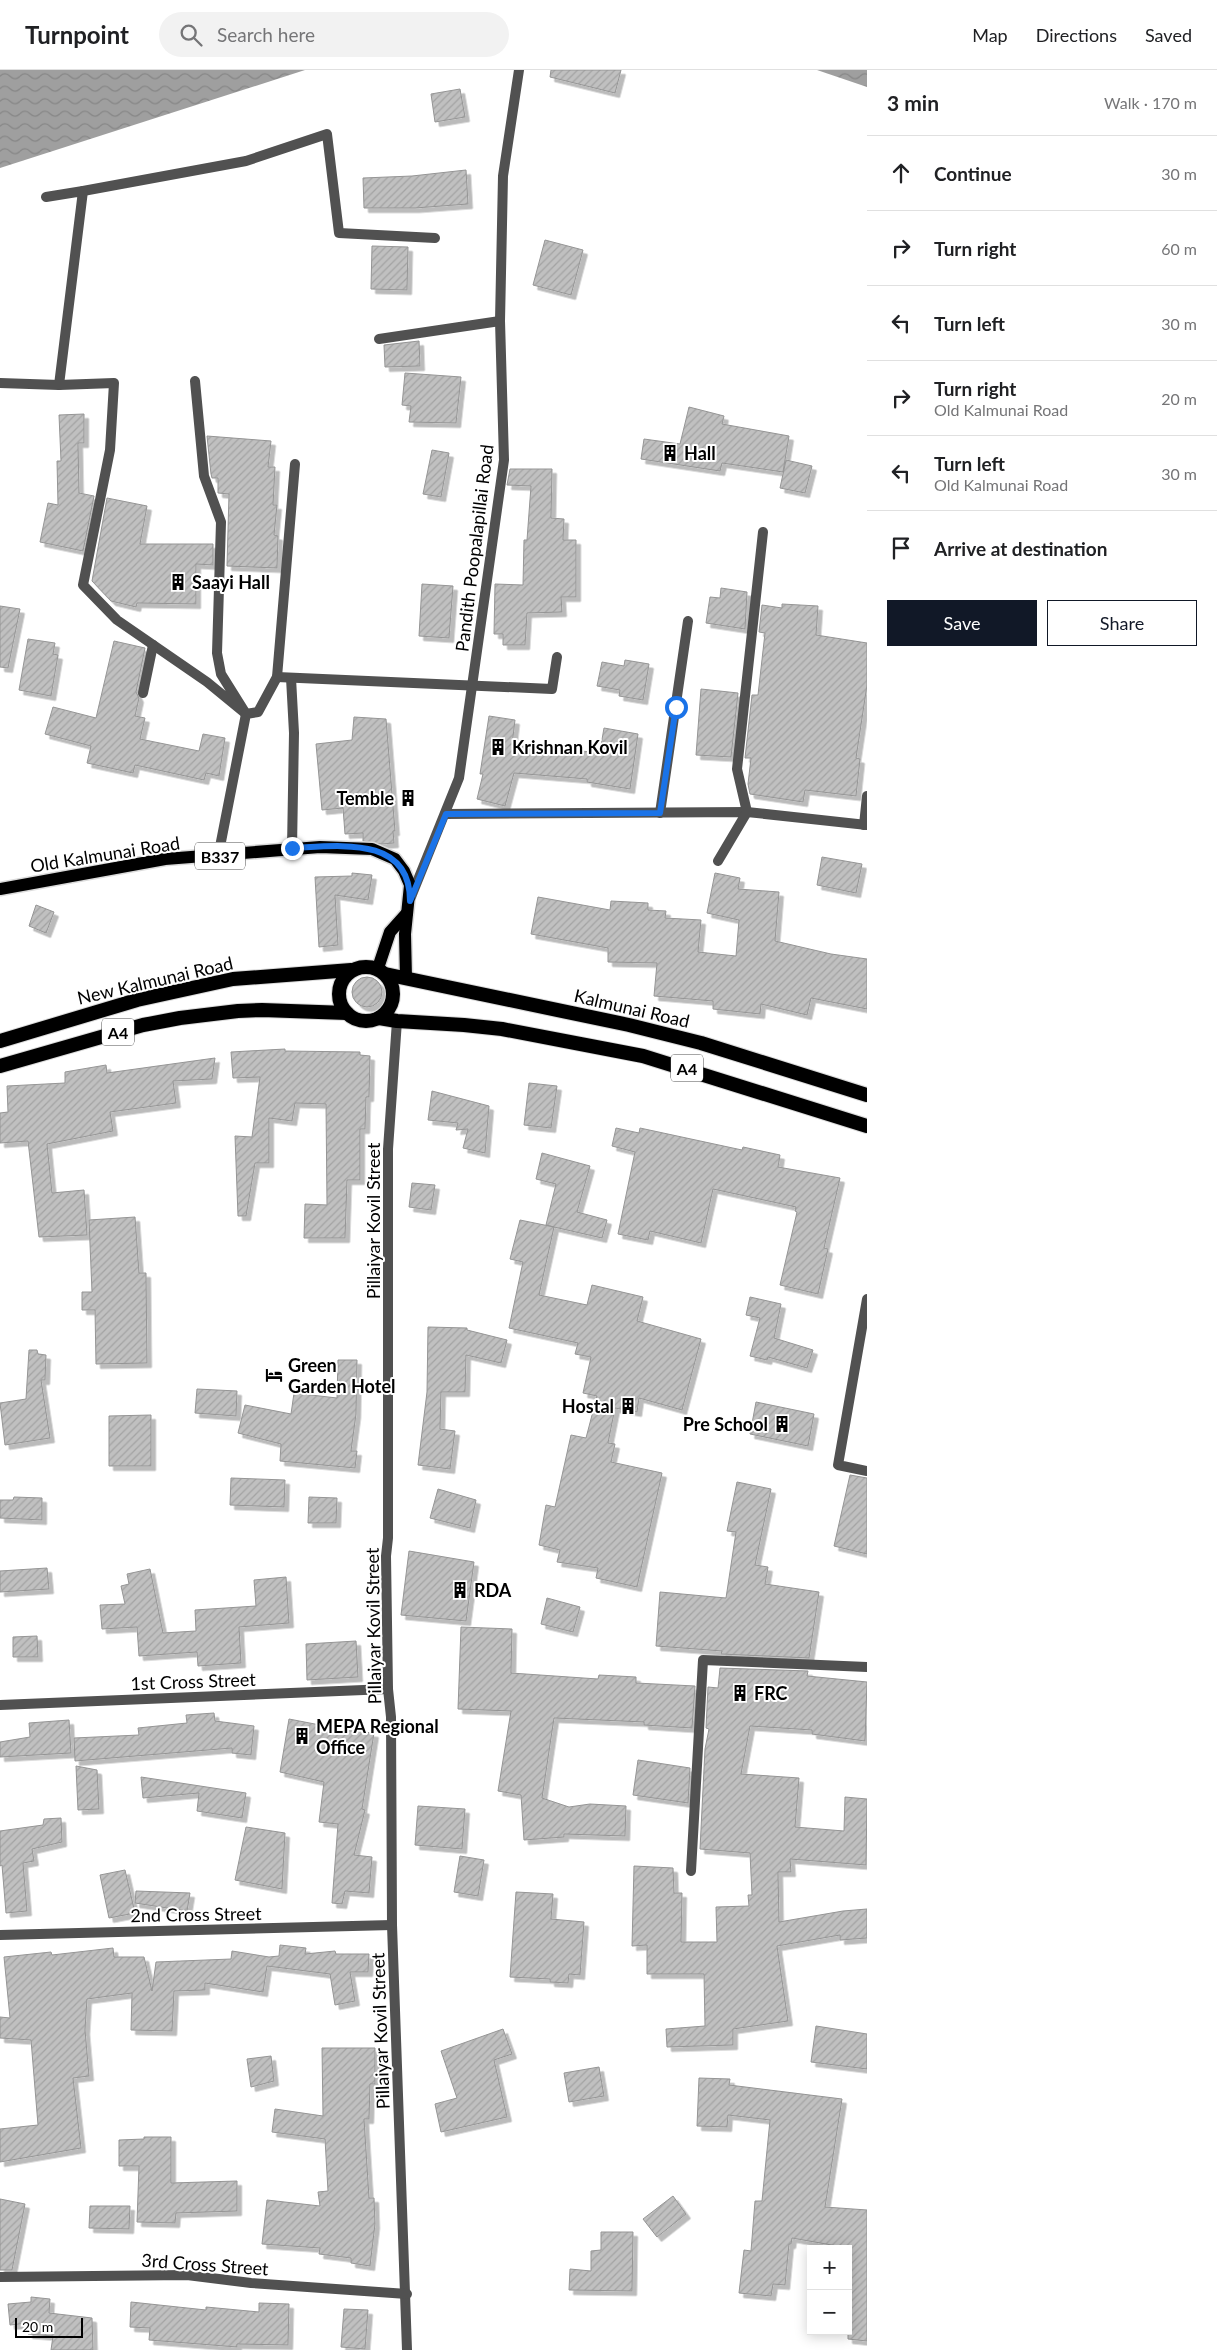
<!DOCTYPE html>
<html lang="en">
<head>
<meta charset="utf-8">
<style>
	body { margin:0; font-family:Lato,sans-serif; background:#f2f2f2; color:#202124 }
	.controls { position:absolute; right:15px; bottom:15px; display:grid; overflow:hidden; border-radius:0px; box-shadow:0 2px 12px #0003 }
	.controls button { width:45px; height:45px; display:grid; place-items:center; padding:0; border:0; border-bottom:1px solid #e0e0e0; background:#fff; color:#202124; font:25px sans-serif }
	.scale { position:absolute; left:15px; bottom:12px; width:68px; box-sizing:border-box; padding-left:5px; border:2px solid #000; border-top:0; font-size:14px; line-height:18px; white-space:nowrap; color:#000; -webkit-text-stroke:4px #fff; paint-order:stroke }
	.stop { position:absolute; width:15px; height:15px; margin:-11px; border:4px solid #1a73e8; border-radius:50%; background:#fff }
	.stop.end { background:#1a73e8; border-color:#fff; box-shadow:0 1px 5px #0008 }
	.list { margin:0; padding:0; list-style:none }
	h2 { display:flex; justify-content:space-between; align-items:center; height:65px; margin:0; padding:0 20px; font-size:21px }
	h2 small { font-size:16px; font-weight:400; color:#757577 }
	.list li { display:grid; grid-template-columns:32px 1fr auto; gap:15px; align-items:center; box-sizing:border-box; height:75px; padding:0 20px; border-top:1px solid #e0e0e0 }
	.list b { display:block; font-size:19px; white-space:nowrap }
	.list p { margin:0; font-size:16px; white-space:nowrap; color:#757577 }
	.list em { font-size:16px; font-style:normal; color:#757577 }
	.actions { display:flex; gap:10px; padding:15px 20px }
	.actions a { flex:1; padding:11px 0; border:1px solid #111827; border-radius:0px; text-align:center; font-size:18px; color:#111827 }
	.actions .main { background:#111827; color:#fff }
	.icon { flex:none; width:28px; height:28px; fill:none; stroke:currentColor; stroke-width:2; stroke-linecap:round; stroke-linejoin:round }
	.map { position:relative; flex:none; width:867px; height:2280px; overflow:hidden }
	header { display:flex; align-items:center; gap:30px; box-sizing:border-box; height:70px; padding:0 25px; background:#fff; border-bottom:1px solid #e0e0e0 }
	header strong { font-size:24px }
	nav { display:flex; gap:28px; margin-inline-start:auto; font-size:18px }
	.search { width:350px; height:45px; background:#f2f2f2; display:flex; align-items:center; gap:12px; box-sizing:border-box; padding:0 18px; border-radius:28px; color:#757577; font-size:19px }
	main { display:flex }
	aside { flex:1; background:#fff }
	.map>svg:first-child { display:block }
</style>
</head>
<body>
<header>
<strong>Turnpoint</strong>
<div class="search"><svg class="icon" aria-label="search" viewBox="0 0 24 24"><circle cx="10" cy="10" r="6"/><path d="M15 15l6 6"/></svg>Search here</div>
<nav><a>Map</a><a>Directions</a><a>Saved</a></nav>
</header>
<main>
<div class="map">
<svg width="867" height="2280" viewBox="0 0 867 2280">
	<defs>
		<pattern id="water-waves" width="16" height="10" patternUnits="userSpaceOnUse" patternTransform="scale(1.25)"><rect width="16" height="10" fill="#9f9f9f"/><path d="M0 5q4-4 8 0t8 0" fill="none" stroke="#878787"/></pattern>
		<pattern id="building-hatch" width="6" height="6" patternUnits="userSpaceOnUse" patternTransform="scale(1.25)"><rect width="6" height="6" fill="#c0c0c0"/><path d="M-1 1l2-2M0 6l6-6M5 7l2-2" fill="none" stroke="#a3a3a3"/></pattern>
		<filter id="shadow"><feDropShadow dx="4.5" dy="4.5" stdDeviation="0" flood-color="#0004"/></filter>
	</defs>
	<rect width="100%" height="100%" fill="#fff"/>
	<g fill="url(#water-waves)">
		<polygon points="0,0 305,0 0,98"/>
		<polygon points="818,0 867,0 867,17 817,0"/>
	</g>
	<g fill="url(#building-hatch)" stroke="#959595" filter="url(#shadow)">
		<polygon points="551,0 621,0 615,23 550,7"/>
		<polygon points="460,19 465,47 435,52 431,24"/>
		<polygon points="466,100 468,134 415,138 364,138 363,108 412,106"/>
		<polygon points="545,170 583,180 571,225 533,215"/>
		<polygon points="372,176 408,177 407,220 371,219"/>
		<polygon points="419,271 420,296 385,297 384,275"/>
		<polygon points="405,303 461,307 456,353 409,352 411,336 402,335"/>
		<polygon points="689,337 724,346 722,354 789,366 783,402 722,393 720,401 641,389 644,369 680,374"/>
		<polygon points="84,344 84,373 78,373 79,423 94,426 83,481 40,472 48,433 58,435 57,391 61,391 59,345"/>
		<polygon points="207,366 271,371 268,397 275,397 273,435 277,435 274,465 278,466 277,498 227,496 229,424 218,423 218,408 212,408 211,404"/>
		<polygon points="432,380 449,383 441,427 423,424"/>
		<polygon points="786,390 812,396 805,423 780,418"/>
		<polygon points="510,399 552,399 551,448 564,449 563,470 576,470 576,527 561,527 562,542 527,543 525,575 503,575 503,564 494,564 495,514 523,515 524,470 527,470 531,416 507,415"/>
		<polygon points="107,428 147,436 140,474 213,474 213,495 196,494 196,534 137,533 136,537 111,531 92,511"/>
		<polygon points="422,514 453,516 449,568 419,566"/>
		<polygon points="721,518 747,522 745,559 706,553 710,527 720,528"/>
		<polygon points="782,534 818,536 816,565 867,573 867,615 856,688 860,689 856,726 805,720 803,732 750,724 748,714 751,688 745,688 752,625 758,625 765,563 759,562 762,535 782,538"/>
		<polygon points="0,536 20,539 8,598 0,597"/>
		<polygon points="28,569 55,573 53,584 58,585 51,626 19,620"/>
		<polygon points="114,571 145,578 136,622 139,628 135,646 145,648 140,669 199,681 203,664 225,668 219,706 206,703 204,710 135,695 133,703 87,693 91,676 45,664 53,637 96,648"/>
		<polygon points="625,590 649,594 643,630 619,626 620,620 597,616 602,592 624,596"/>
		<polygon points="701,619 738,623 731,687 696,685"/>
		<polygon points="489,646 515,650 512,675 592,682 592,679 600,681 604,658 638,664 630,719 587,712 587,709 514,703 505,736 477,729 483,704 480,704"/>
		<polygon points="354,647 386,649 395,761 393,761 394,773 381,774 363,771 363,763 345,764 343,738 322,740 316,674 352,670"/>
		<polygon points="822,787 862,794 856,823 817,815"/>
		<polygon points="352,803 372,805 368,830 335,825 338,875 319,877 315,807 352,806"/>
		<polygon points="715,803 740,808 738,819 779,822 775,871 831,884 867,889 867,939 811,928 807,945 761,934 760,944 713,939 713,931 654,926 657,893 608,892 608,878 531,864 538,827 610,840 611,831 648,833 648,840 666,841 665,848 701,850 698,882 736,886 739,850 707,843"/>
		<polygon points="36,835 54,842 46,863 29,856"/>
		<circle cx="367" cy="922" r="15"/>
		<polygon points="285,979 285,981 360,982 360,985 370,986 369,1027 366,1027 365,1059 360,1059 360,1110 347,1110 345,1168 304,1168 305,1134 327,1135 326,1034 295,1033 292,1051 269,1048 269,1093 255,1093 246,1146 238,1146 235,1066 252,1067 260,1007 233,1008 231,982"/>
		<polygon points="215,988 212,1009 173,1011 176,1033 110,1042 113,1061 47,1074 52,1123 84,1120 87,1165 39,1167 28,1071 0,1073 0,1043 8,1042 7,1016 65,1013 65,1002 106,995 107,1003"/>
		<polygon points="529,1013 557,1016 551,1058 524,1055"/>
		<polygon points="432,1021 489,1036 485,1083 463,1078 468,1059 456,1060 458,1053 428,1050"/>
		<polygon points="616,1058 639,1063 640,1058 742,1080 743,1077 780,1085 778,1097 840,1108 824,1178 828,1179 818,1224 780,1215 797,1142 795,1141 796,1137 713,1119 701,1173 650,1161 648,1170 618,1164 635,1082 612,1076"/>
		<polygon points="542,1083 590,1096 577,1142 607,1150 602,1168 554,1157 539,1225 587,1235 592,1215 643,1227 637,1251 701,1269 682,1340 639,1328 637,1342 615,1338 608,1373 615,1374 611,1392 662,1403 637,1517 596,1508 598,1498 557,1492 560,1480 539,1475 546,1435 555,1437 571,1365 586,1368 597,1326 583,1323 591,1287 575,1284 578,1273 509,1258 523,1192 510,1189 520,1150 554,1157 546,1155 556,1114 536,1109"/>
		<polygon points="412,1113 435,1115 431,1140 409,1137"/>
		<polygon points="135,1147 139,1203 146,1203 147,1293 96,1294 95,1240 82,1240 82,1222 92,1222 89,1150"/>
		<polygon points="750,1227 781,1234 774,1268 813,1280 807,1298 768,1287 767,1290 750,1286 760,1248 746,1245"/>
		<polygon points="428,1257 467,1258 467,1260 507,1270 501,1293 466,1285 465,1322 441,1322 440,1359 455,1361 450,1399 418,1395 427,1322"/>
		<polygon points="29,1280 37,1280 38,1284 46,1285 45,1310 41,1310 50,1368 5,1375 0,1333 26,1329"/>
		<polygon points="338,1290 357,1290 356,1344 351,1381 357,1381 355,1398 280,1391 281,1374 238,1363 245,1335 291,1344 294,1323 337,1328"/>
		<polygon points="197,1319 237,1321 236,1346 195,1343"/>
		<polygon points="756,1332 814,1344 808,1376 750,1364"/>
		<polygon points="151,1345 151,1396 109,1396 109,1346"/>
		<polygon points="850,1405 867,1408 867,1484 834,1476"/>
		<polygon points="231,1408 285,1410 284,1437 230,1435"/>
		<polygon points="737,1412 771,1419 755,1495 768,1497 765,1514 819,1522 809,1588 721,1584 722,1581 656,1576 660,1522 726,1528 736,1462 727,1461"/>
		<polygon points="438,1419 476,1430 470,1458 430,1448"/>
		<polygon points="14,1427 42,1428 42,1450 0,1448 0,1430 13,1430"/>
		<polygon points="309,1427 337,1428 336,1453 308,1453"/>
		<polygon points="409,1481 474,1492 466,1551 401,1545"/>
		<polygon points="47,1498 49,1519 0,1522 0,1501"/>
		<polygon points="150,1499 163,1563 196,1561 195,1540 256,1536 254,1510 286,1507 289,1553 239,1557 241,1593 198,1596 197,1582 139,1586 137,1557 102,1559 100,1535 125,1534 121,1516 129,1514 127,1504"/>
		<polygon points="547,1528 580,1537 573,1562 541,1554"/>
		<polygon points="461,1557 512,1559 511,1603 598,1609 599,1605 636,1607 636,1613 695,1616 692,1658 644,1655 644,1652 554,1648 542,1728 569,1737 590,1734 626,1736 625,1766 564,1764 564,1767 524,1770 521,1725 498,1721 511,1641 458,1639"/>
		<polygon points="37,1566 38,1587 13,1587 13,1567"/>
		<polygon points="356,1571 358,1607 307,1610 306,1574"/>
		<polygon points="720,1598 808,1601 807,1606 867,1612 865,1671 812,1664 812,1660 750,1656 741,1704 799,1708 795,1757 844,1761 845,1727 867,1729 866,1795 790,1789 791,1802 778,1802 779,1852 843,1841 867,1839 867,1868 840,1870 840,1865 777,1876 788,1951 733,1959 733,1975 667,1977 666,1959 705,1956 704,1904 647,1904 647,1875 632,1876 634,1796 673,1798 674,1823 682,1823 681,1872 717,1872 716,1837 749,1836 748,1825 752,1825 750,1783 700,1779 705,1679 709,1659 706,1658 708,1617 718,1618"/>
		<polygon points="214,1643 215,1651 254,1656 251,1685 232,1683 232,1678 75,1691 74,1668 139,1665 138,1658 187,1653 186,1645"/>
		<polygon points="289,1649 320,1655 320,1658 374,1663 362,1739 365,1740 354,1785 372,1787 369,1823 345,1821 342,1834 332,1833 338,1754 319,1752 324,1712 280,1702"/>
		<polygon points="69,1650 71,1683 0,1687 0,1672 30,1667 29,1653"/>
		<polygon points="638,1690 690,1698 688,1733 633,1725"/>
		<polygon points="76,1696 97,1700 99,1739 78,1740"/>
		<polygon points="141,1707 246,1723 242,1748 197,1741 199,1723 143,1728"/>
		<polygon points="418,1736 465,1739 462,1779 415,1775"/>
		<polygon points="61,1748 62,1772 32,1779 34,1791 23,1793 27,1841 6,1843 2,1795 0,1796 0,1761 43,1755 44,1749"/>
		<polygon points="246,1757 285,1763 282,1819 235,1810"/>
		<polygon points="460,1786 484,1790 478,1826 454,1822"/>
		<polygon points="125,1800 135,1843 109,1848 100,1805"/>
		<polygon points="136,1821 190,1823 187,1841 135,1833"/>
		<polygon points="516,1822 553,1824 551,1849 584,1852 580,1905 569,1904 568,1913 550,1912 550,1909 510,1907"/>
		<polygon points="280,1875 306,1878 305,1884 335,1881 336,1884 369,1884 368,1902 350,1902 355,1931 335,1935 330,1904 267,1896 263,1922 205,1913 205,1920 174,1921 172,1961 131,1960 132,1923 87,1929 85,1960 89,2006 73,2008 81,2078 0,2092 0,2059 38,2055 31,1970 0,1968 0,1947 10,1948 4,1887 51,1882 52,1885 113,1878 114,1887 144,1887 152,1921 156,1892 231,1889 232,1881 269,1887 279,1886"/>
		<polygon points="816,1956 867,1964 867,1999 811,1992"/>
		<polygon points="503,1959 512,1984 494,1990 507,2047 441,2062 435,2034 457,2028 441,1981"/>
		<polygon points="322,1978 375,1978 375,2014 370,2014 369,2049 364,2049 369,2128 374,2128 375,2154 370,2196 351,2193 351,2188 319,2184 320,2178 262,2174 267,2130 320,2136 318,2122 328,2121 325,2069 272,2062 275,2039 323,2046"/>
		<polygon points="271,1986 274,2011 251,2017 247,1989"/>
		<polygon points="599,1997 604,2026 569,2032 564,2003"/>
		<polygon points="699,2008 730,2009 729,2015 842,2029 825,2137 867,2140 867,2271 848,2269 848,2179 843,2179 843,2177 792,2168 791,2174 789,2174 785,2215 773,2214 771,2226 739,2223 744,2180 751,2181 755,2131 762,2131 770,2050 728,2045 727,2057 697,2056"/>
		<polygon points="144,2067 171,2067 171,2113 237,2111 237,2141 176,2143 175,2153 137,2152 139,2096 119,2096 119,2070 144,2069"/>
		<polygon points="673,2126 686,2144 657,2167 643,2149"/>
		<polygon points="0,2129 25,2134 12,2200 0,2200"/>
		<polygon points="90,2136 130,2136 129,2159 89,2158"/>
		<polygon points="601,2162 633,2162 632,2221 569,2220 570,2199 591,2201 591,2181 601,2180"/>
		<polygon points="31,2227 50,2229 49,2243 92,2248 93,2280 51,2280 53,2266 28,2264 29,2253 10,2255 8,2234 31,2232"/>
		<polygon points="131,2232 206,2240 206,2237 259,2242 259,2233 289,2234 288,2275 237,2274 237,2277 149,2270 150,2258 130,2257"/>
		<polygon points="344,2239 368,2240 365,2279 341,2277"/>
	</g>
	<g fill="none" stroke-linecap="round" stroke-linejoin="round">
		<g stroke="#dbdbdb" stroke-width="15">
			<g id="primary">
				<polyline points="0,819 165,789 320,777 372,779 395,789 404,801 410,815 405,864 406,908"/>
				<polyline points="378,898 390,862 407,843"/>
			</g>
		</g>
		<g stroke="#dbdbdb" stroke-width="16">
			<g id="trunk">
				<circle cx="366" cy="924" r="27"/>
				<polyline points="385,904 629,955 701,973 867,1025"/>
				<polyline points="379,948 397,951 464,955 502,959 643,986 867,1056"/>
				<polyline points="0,971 137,930 233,909 351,900"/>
				<polyline points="0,996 143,955 180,948 238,941 262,940 347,943"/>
			</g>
		</g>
		<g stroke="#515151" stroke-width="10">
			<polyline points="83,121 246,91 327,64 339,163 435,168"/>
			<polyline points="46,127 83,121 59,315"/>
			<polyline points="379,269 500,251"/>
			<polyline points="0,313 59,315 114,313 110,380 83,515 117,550 207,612 246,644 221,604 217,583 221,452 204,406 195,311"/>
			<polyline points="277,607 552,619 557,587"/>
			<polyline points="291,608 294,663 292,778"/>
			<polyline points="143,623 153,575"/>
			<polyline points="660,743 688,551"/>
			<polyline points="446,744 747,742 867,755"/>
			<polyline points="864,755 867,726"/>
			<polyline points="218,787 246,644 258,642 277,607 295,394"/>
			<polyline points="718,791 747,742 737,699 763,462"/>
			<polyline points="411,827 459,708 504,390 500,251 503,106 519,0"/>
			<polyline points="397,951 388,1079 388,1468 386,1486 388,1619 391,1647 392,1855 407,2280"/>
			<polyline points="867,1229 838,1395 867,1401"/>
			<polyline points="0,1635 388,1619"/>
			<polyline points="691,1801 703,1590 867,1597"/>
			<polyline points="0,1865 392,1855"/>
			<polyline points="0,2207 187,2205 251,2213 407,2224"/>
		</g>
		<use href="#primary" stroke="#000" stroke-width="12"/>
		<use href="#trunk" stroke="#000" stroke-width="14"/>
	</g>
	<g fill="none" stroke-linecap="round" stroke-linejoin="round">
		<path stroke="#1a73e8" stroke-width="6" d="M292,778C339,776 410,765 410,831L446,744L660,743L676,637"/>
	</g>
	<defs>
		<g id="building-bare" transform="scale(1.35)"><path d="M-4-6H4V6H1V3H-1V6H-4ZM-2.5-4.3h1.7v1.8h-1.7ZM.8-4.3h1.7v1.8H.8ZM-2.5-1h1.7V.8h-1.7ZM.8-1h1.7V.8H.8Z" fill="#000" stroke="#fff" stroke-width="2.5" paint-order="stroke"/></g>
		<g id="hotel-bare" transform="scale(1.35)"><path d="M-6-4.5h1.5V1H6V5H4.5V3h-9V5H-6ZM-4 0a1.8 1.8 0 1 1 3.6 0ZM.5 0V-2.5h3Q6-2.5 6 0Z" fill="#000" stroke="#fff" stroke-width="2.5" paint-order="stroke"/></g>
	</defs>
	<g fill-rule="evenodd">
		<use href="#building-bare" x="670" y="383"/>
		<use href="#building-bare" x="178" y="512"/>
		<use href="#building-bare" x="498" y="677"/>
		<use href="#building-bare" x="408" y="728"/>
		<use href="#hotel-bare" x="274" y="1305"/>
		<use href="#building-bare" x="628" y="1336"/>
		<use href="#building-bare" x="782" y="1354"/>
		<use href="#building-bare" x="460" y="1520"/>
		<use href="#building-bare" x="740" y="1623"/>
		<use href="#building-bare" x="302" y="1666"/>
	</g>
	<g text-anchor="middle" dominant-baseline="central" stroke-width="4" stroke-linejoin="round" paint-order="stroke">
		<g fill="#fff" stroke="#4c4c4c" stroke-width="1">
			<rect x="195" y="772.5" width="50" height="27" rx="4"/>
			<rect x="102" y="948.5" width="32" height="27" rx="4"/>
			<rect x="671" y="984.5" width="32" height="27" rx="4"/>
		</g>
		<g font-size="16" font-weight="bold" fill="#000">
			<text x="220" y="786">B337</text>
			<text x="118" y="962">A4</text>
			<text x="687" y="998">A4</text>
		</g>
		<g font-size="18" font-weight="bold" fill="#000" stroke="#fff" text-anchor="start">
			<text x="684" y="383">Hall</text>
			<text x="192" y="512">Saayi Hall</text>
			<text x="512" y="677">Krishnan Kovil</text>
			<text x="394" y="728" text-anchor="end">Temble</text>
			<text x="288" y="1295">Green<tspan x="288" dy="21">Garden Hotel</tspan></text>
			<text x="614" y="1336" text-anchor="end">Hostal</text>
			<text x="768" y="1354" text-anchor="end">Pre School</text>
			<text x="474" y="1520">RDA</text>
			<text x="754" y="1623">FRC</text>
			<text x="316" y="1656">MEPA Regional<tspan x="316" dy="21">Office</tspan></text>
		</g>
		<g font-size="18" fill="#000" stroke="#fff">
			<text transform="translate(474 478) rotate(-83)">Pandith Poopalapillai Road</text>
			<text transform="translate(105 784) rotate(-9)">Old Kalmunai Road</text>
			<text transform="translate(155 910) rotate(-13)">New Kalmunai Road</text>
			<text transform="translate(632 938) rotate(13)">Kalmunai Road</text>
			<text transform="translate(373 1151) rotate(-90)">Pillaiyar Kovil Street</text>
			<text transform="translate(373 1556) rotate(-91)">Pillaiyar Kovil Street</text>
			<text transform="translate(193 1611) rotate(-2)">1st Cross Street</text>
			<text transform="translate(196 1844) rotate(-1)">2nd Cross Street</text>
			<text transform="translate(380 1961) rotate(-92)">Pillaiyar Kovil Street</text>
			<text transform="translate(205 2194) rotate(4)">3rd Cross Street</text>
		</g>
	</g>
</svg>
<div class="controls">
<button>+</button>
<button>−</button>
</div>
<div class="scale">20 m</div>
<div class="stop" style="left:676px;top:637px"></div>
<div class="stop end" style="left:292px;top:778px"></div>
</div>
<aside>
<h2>3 min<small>Walk · 170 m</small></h2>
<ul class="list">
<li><svg class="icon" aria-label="ahead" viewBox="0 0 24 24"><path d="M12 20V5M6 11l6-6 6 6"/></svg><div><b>Continue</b></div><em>30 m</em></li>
<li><svg class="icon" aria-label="right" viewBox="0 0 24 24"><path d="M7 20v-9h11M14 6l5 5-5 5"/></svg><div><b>Turn right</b></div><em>60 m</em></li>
<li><svg class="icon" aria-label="left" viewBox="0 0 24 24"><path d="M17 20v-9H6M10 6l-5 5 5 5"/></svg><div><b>Turn left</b></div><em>30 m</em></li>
<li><svg class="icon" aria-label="right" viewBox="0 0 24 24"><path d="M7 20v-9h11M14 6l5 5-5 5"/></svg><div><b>Turn right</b><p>Old Kalmunai Road</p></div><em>20 m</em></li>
<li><svg class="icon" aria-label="left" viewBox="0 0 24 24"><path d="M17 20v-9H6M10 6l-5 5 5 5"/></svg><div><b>Turn left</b><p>Old Kalmunai Road</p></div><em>30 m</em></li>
<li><svg class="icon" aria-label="arrive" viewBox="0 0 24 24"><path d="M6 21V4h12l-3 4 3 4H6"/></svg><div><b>Arrive at destination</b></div></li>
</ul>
<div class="actions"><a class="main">Save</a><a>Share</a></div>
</aside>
</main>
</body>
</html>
